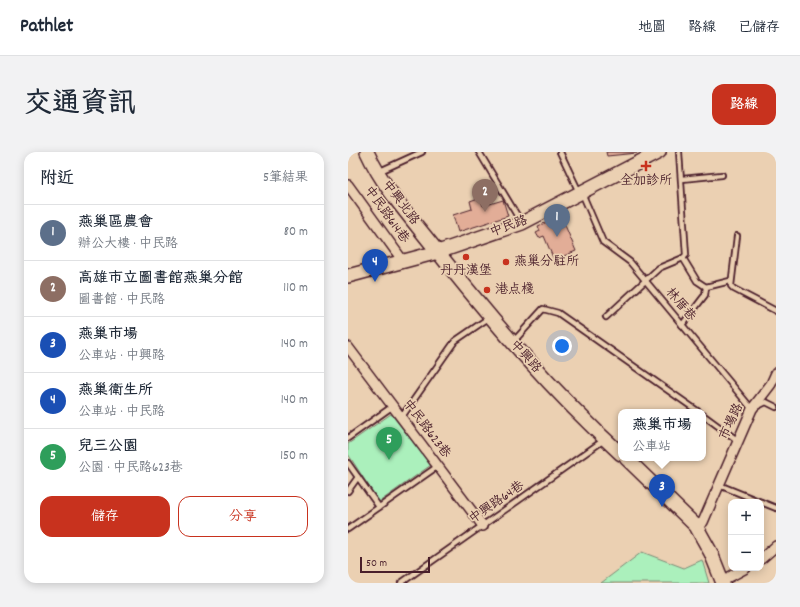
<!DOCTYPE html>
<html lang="zh-TW">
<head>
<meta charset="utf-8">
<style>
	body { margin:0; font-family:Dekko,"LXGW WenKai TC",sans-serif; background:#f2f2f3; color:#1f2937 }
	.controls { position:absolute; right:12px; bottom:12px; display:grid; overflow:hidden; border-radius:8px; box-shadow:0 2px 10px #0003 }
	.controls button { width:36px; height:36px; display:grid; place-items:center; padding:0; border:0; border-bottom:1px solid #e0e1e3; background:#fff; color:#1f2937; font:20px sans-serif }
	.scale { position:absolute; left:12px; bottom:10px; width:70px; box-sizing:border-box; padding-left:4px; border:2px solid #4a1f2b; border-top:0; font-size:11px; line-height:14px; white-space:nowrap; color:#4a1f2b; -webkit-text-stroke:3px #ebd0b2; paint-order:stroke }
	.you { position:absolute; left:214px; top:194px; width:14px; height:14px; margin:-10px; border:3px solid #fff; border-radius:50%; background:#1a73e8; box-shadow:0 0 0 6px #1a73e833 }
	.badge { display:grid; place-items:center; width:26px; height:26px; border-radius:50%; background:#c8321e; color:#fff; font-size:13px; font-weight:700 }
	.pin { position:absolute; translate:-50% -33px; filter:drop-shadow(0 1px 2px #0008) }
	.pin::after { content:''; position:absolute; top:21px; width:14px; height:12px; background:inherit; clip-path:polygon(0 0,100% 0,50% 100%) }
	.popup { position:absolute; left:270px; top:257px; width:88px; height:52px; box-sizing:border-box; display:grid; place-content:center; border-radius:8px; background:#fff; filter:drop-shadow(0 1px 3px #0005); font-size:13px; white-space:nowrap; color:#747a83 }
	.popup b { font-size:15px; color:#1f2937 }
	.popup::after { content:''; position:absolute; left:50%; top:100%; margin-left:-8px; border:8px solid transparent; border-top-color:#fff }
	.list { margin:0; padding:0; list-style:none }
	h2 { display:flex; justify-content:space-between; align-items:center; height:52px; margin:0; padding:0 16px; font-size:17px }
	h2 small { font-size:13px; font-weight:400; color:#747a83 }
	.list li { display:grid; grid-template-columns:26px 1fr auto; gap:12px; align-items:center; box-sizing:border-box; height:56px; padding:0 16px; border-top:1px solid #e0e1e3 }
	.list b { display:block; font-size:15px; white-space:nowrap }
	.list p { margin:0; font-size:13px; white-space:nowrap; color:#747a83 }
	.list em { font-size:13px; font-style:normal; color:#747a83 }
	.actions { display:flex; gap:8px; padding:12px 16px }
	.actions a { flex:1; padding:9px 0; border:1px solid #c8321e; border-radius:12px; text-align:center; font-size:14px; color:#c8321e }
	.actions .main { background:#c8321e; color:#fff }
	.map { position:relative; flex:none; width:428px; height:431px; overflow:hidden; border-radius:12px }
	header { display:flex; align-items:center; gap:24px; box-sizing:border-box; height:56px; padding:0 20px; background:#fff; border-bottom:1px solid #e0e1e3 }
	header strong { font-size:19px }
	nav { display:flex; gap:22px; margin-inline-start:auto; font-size:14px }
	.intro { display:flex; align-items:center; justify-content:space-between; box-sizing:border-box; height:96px; padding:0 24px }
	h1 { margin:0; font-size:28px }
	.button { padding:10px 18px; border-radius:12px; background:#c8321e; color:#fff; font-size:14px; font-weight:700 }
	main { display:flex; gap:24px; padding:0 24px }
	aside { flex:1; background:#fff; border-radius:12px; box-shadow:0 2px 10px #0003 }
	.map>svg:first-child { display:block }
</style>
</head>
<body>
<header>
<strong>Pathlet</strong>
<nav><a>地圖</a><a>路線</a><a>已儲存</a></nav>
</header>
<div class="intro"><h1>交通資訊</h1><a class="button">路線</a></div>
<main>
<aside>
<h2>附近<small>5筆結果</small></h2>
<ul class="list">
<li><span class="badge" style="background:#5c6f8a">1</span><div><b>燕巢區農會</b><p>辦公大樓 · 中民路</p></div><em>80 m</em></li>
<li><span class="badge" style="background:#8d6e63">2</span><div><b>高雄市立圖書館燕巢分館</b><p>圖書館 · 中民路</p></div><em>110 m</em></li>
<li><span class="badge" style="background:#1a4fb4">3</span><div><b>燕巢市場</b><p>公車站 · 中興路</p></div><em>140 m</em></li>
<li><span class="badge" style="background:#1a4fb4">4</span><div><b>燕巢衛生所</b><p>公車站 · 中民路</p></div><em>140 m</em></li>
<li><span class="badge" style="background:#2e9e5b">5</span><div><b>兒三公園</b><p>公園 · 中民路623巷</p></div><em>150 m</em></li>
</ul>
<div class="actions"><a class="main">儲存</a><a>分享</a></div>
</aside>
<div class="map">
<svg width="428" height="431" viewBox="0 0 428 431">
	<rect width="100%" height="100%" fill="#ebd0b2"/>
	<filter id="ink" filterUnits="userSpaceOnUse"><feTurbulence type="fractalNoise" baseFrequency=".025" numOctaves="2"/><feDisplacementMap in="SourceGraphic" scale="8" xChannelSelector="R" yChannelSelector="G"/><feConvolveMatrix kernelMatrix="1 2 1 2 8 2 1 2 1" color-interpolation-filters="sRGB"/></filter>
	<g filter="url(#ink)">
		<g fill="#abf0bc" stroke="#7a8874">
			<polygon points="43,262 83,313 31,350 0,302 0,292"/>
			<polygon points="294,400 336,416 354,408 361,431 253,431"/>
		</g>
		<g fill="#e2ad97" stroke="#4a1f2b">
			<polygon points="258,0 289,0 289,1 259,4"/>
			<polygon points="133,45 135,54 155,48 160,64 110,80 105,63 124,57 122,49"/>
			<polygon points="213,64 228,99 206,108 196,84 191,86 188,81 192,79 190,74"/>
		</g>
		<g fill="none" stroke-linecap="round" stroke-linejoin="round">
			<g stroke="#4a1f2b" stroke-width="8">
				<g id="lane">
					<polyline points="131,0 173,70"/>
					<polyline points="212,0 231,40"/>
					<polyline points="331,0 338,103 335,106"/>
					<polyline points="30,20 74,0"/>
					<polyline points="334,27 374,23"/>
					<polyline points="234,41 255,90 282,110 404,257 418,250 428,255"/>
					<polyline points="389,84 383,134 386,137 428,159"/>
					<polyline points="358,135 382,129"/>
					<polyline points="258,165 311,116 335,106"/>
					<polyline points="334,173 357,143 358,135 349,129 335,106"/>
					<polyline points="165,190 195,157 210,161 351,260"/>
					<polyline points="355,263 389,288"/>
					<polyline points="53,266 107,189 142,165"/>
					<polyline points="0,286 45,254"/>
					<polyline points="0,311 31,355"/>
					<polyline points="371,333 413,350"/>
					<polyline points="0,339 10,325"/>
					<polyline points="413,350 428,356"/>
					<polyline points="0,377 90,314"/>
					<polyline points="53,431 256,288"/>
				</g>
			</g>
			<g stroke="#4a1f2b" stroke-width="12">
				<g id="street">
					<polyline points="0,33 55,109"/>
					<polyline points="0,195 135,374"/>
					<polyline points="348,374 355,370 404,257 423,232 428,221"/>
					<polyline points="413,407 428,394"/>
					<polyline points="374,429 398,416"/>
				</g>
			</g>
			<g stroke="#4a1f2b" stroke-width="16">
				<g id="secondary">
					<path d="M19,0C36,37 64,67 89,99C146,171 205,240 273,302"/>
					<polyline points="0,124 90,100 174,71 311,0"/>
					<polyline points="278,306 348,374 363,401 375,431"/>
				</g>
			</g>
			<use href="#lane" stroke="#ebd0b2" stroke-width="4.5"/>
			<use href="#street" stroke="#ebd0b2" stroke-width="9"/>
			<use href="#secondary" stroke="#ebd0b2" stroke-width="13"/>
		</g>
	</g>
	<g fill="#c8321e" stroke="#ebd0b2" stroke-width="1.5">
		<path d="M296 8h4v4h4v4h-4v4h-4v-4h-4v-4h4z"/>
		<circle cx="118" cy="105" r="4"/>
		<circle cx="158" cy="110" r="4"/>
		<circle cx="139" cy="138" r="4"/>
	</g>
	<g text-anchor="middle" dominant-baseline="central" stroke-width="3.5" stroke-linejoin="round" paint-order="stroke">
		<g font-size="13" fill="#4a1f2b" stroke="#ebd0b2">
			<text x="298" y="29">全加診所</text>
			<text x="166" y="110" text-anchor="start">燕巢分駐所</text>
			<text x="118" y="119">丹丹漢堡</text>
			<text x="147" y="138" text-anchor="start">港点棧</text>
		</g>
		<g font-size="13" fill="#4a1f2b" stroke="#ebd0b2">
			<text transform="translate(52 51) rotate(53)">中興北路</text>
			<text transform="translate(38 63) rotate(54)">中民路614巷</text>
			<text transform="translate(161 75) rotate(-20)">中民路</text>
			<text transform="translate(332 153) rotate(50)">林厝巷</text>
			<text transform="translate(177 205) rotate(48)">中興路</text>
			<text transform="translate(384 270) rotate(-65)">市場路</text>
			<text transform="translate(78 277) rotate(53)">中民路623巷</text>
			<text transform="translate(149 351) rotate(-35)">中興路64巷</text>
		</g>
	</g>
</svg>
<div class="controls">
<button>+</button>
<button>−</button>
</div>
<div class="scale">50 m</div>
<div class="you"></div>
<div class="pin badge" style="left:209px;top:85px;background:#5c6f8a">1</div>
<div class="pin badge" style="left:137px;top:60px;background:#8d6e63">2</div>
<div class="pin badge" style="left:314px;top:355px;background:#1a4fb4">3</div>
<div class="popup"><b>燕巢市場</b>公車站</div>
<div class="pin badge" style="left:27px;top:130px;background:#1a4fb4">4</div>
<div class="pin badge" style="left:41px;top:308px;background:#2e9e5b">5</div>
</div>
</main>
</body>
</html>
